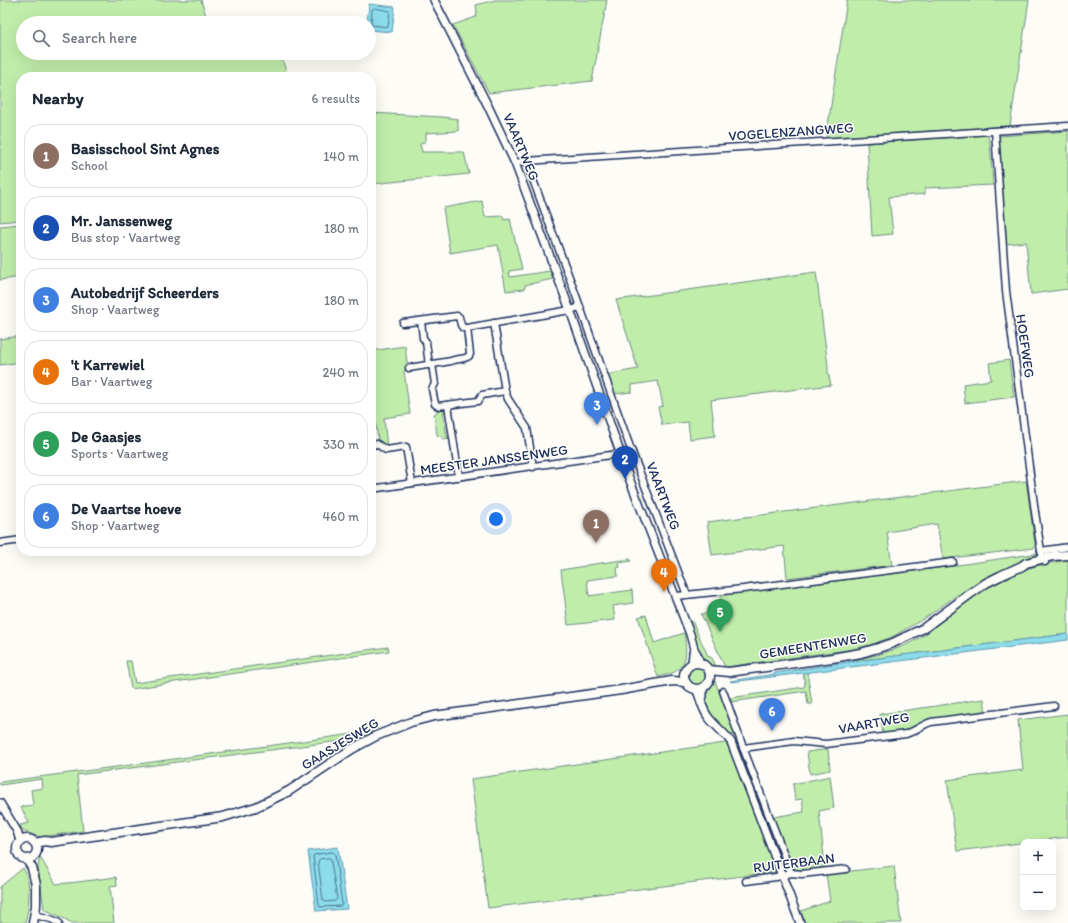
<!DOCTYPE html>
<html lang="en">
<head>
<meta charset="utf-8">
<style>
	body { margin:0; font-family:Itim,sans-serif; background:#f2f2f3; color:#1f2937 }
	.controls { position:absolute; right:12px; bottom:12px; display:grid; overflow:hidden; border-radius:8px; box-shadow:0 4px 16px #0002 }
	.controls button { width:36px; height:36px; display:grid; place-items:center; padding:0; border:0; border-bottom:1px solid #e0e1e3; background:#fff; color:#1f2937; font:20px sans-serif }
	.you { position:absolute; left:496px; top:519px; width:14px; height:14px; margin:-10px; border:3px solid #fff; border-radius:50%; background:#1a73e8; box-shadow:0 0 0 6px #1a73e833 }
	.badge { display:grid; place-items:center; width:26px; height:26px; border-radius:50%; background:#1b2f5e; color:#fff; font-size:13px; font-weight:700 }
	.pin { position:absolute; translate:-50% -33px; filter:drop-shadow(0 1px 2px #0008) }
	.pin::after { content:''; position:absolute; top:21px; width:14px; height:12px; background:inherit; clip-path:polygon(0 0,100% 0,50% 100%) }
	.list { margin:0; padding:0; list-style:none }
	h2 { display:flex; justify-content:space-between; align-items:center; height:52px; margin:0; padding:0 16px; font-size:17px }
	h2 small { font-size:13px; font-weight:400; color:#747a83 }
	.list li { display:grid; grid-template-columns:26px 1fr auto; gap:12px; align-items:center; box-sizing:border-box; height:64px; margin:0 8px 8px; padding:0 8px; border:1px solid #e0e1e3; border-radius:16px }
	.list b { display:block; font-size:15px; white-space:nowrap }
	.list p { margin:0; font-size:13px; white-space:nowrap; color:#747a83 }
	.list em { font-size:13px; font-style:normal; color:#747a83 }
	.icon { flex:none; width:22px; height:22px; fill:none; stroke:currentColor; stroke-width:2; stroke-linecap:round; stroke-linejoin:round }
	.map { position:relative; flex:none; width:1068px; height:923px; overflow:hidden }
	.search { position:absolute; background:#fff; box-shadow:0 4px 16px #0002; left:16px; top:16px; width:360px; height:44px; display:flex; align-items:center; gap:10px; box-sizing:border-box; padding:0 14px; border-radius:22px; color:#747a83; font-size:15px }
	.panel { position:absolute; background:#fff; box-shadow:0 4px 16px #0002; left:16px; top:72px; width:360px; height:484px; border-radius:16px }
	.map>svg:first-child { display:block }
</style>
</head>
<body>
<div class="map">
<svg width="1068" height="923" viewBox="0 0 1068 923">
	<rect width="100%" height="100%" fill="#fdfcf7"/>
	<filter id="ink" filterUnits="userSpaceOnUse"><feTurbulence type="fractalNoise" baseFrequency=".025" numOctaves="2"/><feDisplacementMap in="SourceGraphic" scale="8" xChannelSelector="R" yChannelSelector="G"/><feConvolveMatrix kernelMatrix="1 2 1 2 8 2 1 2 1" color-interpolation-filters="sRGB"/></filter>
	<g filter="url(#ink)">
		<g fill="#c1edaa" stroke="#6e8e84">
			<polygon points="0,0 201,0 206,16 269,23 23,23 23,53 280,53 288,77 255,77 254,75 246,75 246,77 21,77 21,220 0,222"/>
			<polygon points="495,0 607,0 592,81 489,93 453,25 476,17 477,12 476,5"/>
			<polygon points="847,0 1029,0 1010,126 826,138"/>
			<polygon points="371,113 443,117 458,119 458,131 426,133 426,141 420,144 422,152 464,152 469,174 371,184"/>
			<polygon points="1068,131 1068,289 1031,294 1026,242 1006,244 999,141 1000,136"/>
			<polygon points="987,135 989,139 990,144 993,185 925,188 925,194 889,197 893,234 872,236 867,143"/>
			<polygon points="482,201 485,217 503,216 504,220 510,219 522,269 509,271 510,277 550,271 553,279 525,285 525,288 524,289 506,291 498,245 450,253 443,208"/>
			<polygon points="21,224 21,277 0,280 0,226"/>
			<polygon points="816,272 828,366 828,372 831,385 711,400 715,436 690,439 688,422 662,425 658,407 663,406 658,381 632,385 632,392 613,394 605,375 638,369 616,300"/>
			<polygon points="21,336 21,362 0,365 0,339"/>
			<polygon points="405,346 408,370 404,371 410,414 384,418 387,448 378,440 375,419 371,420 371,351"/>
			<polygon points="1009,360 1014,397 965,403 963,384 991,380 989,363"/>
			<polygon points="438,408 445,408 447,411 443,412 447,437 451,437 451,438 443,439 441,436 437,435 434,414 437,412"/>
			<polygon points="1026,481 1035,544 1034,548 943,559 937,524 887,532 892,565 787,578 784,546 712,555 707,522"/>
			<path d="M1039,553L1036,558L970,591L957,595L925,618L892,637L870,645L854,649L725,667L701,614L718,613C725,609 720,600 719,593L812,581L816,584L819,583L938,568Z"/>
			<polygon points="630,559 631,561 619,563 620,567 617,568 618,576 587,580 589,596 632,590 633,603 613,606 615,620 568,625 561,570 585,566 587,565"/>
			<path d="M1068,560V634L848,662C862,658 877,656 890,651C911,644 932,633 945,616L989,584L1022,570L1044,564Z"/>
			<path d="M646,615L654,643L684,633C686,646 689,663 676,671C671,675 664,675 658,677L638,617Z"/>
			<polygon points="692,621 708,656 712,658 717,668 713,667 709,665 698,653 689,622"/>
			<polygon points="388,647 389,651 175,682 131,689 126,661 131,661 135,683"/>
			<circle cx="698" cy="676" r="9"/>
			<polygon points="803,672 807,672 812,704 808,704 806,691 731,702 730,698 804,687 805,685"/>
			<path d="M715,681L736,737C730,733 723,729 718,723C712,717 701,698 706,689C708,686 712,683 715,681Z"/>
			<polygon points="984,699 986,713 925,721 910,730 883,734 880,714"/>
			<polygon points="1068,714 1068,837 957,851 947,780 1023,770 1018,720"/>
			<polygon points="372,731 363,737 348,740 77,775 83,831 41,837 34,835 23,831 20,825 29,823 21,807 33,805 31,790 43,788 42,779 0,785 0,782 131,765 360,733"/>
			<polygon points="725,743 727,744 733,757 776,871 775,872 488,908 471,779"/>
			<polygon points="828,749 830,770 810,774 807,752"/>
			<path d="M830,776L834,808L819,811L825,867C816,868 800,872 793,868L773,817L804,812L802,799L795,800L793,784Z"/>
			<polygon points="40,857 56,884 78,882 116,877 117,885 110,886 114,923 72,923 61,917 44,909 38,867"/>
			<polygon points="894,866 901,923 805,923 801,911 830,901 826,874"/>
			<path d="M23,868C32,879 29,910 25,923H0V887Z"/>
		</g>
		<g fill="#8ddce9" stroke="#5f97b1">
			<polygon points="369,4 395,7 392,32 369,30 369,23 367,23"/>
			<polygon points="1068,634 1068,640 731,682 730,681 775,674 775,673 848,662"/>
			<polygon points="338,847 347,909 316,911 308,851"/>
		</g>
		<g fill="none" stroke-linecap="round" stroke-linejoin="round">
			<g stroke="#497496" stroke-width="1">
				<polygon points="375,8 390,11 388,27 371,25 372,10"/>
				<polygon points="333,852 335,854 342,904 341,906 320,907 319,905 313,856 314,855"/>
				<polygon points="329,858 331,859 331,862 337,899 335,901 325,902 323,900 318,861 320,859"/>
			</g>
			<g stroke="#1b2f5e" stroke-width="9">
				<g id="minor">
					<polyline points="995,131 1006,291 1035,512 1041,551 1045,562"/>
					<polyline points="526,161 574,290 630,447 687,595"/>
					<polyline points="515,163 526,161 1068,126"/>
					<polyline points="421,321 423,338 426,342 429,365"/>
					<polyline points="403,323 457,316 459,317 461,325 463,328 467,328 570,310 580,307"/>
					<polyline points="494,323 505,391 508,399 527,428 533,467"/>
					<polyline points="432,364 435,384 432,389 435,404 438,406 478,401 482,395 505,391"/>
					<path d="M409,368L451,361C457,358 464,360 469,356L470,354L467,328"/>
					<polyline points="448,405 459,477"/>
					<polyline points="371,445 377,444 386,450 406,447 412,483"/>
					<polyline points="371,489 632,452"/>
					<polyline points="0,543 21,540"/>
					<polyline points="1041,551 1068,547"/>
					<polyline points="676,596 743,589 953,562"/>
					<polyline points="723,691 744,750 791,873"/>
					<path d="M743,748L794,741L826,744L906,734C915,731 922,725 931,722L1054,706"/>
					<polyline points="746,881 776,877 791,873 802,874 846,869"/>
					<polyline points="35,915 51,919 59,923"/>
				</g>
			</g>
			<g stroke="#1b2f5e" stroke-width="10">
				<g id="tertiary">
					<polyline points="434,0 488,106 515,163 570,310 629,478 690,634 694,649 697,654 700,663"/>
					<polyline points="692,664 693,653 694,649"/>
					<path d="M696,689C701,699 702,710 709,718C716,727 724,732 731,742L800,923"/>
					<polyline points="701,703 703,696 703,688"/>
					<polyline points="0,803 17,831 20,841"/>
				</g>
			</g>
			<g stroke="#1b2f5e" stroke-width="11">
				<g id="secondary">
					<circle cx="697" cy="676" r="13"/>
					<polyline points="709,670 729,672 832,658 861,653 878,648 893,643 924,628 970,594 986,583 1000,576 1022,566 1026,563 1053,556 1068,555"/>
					<circle cx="27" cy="849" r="10"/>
					<polyline points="35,843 45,841 51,842 223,817 256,807 289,791 352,749 376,736 411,722 434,716 621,690 672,681 685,682"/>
					<polyline points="27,860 32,868 36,885 36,906 33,923"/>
				</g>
			</g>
			<use href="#minor" stroke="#fdfcf7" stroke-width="6"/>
			<use href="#tertiary" stroke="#fdfcf7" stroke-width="7"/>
			<use href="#secondary" stroke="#fdfcf7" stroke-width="8"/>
		</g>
	</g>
	<g text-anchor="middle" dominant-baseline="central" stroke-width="3" stroke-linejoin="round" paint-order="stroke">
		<g font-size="14" fill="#1b2f5e" stroke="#fdfcf7">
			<text transform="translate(791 132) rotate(-4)">VOGELENZANGWEG</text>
			<text transform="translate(521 147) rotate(67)">VAARTWEG</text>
			<text transform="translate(1025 346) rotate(82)">HOEFWEG</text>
			<text transform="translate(494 460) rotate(-8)">MEESTER JANSSENWEG</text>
			<text transform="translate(663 496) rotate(69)">VAARTWEG</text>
			<text transform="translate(813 646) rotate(-9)">GEMEENTENWEG</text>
			<text transform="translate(874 723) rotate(-10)">VAARTWEG</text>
			<text transform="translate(340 744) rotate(-31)">GAASJESWEG</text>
			<text transform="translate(794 863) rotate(-7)">RUITERBAAN</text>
		</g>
	</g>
</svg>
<div class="controls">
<button>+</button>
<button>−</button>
</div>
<div class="you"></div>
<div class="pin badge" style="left:596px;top:543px;background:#8d6e63">1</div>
<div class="pin badge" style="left:625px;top:479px;background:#1a4fb4">2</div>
<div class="pin badge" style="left:597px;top:425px;background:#3f7fe0">3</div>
<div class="pin badge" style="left:664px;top:592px;background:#e8710a">4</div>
<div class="pin badge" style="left:720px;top:632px;background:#2e9e5b">5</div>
<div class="pin badge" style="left:772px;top:731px;background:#3f7fe0">6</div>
<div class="search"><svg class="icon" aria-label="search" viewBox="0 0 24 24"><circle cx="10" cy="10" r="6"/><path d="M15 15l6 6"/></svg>Search here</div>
<section class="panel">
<h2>Nearby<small>6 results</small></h2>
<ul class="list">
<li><span class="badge" style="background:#8d6e63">1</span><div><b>Basisschool Sint Agnes</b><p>School</p></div><em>140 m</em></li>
<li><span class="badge" style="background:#1a4fb4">2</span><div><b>Mr. Janssenweg</b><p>Bus stop · Vaartweg</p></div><em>180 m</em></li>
<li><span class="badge" style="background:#3f7fe0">3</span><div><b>Autobedrijf Scheerders</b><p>Shop · Vaartweg</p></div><em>180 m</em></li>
<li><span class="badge" style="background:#e8710a">4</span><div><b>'t Karrewiel</b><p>Bar · Vaartweg</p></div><em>240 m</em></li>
<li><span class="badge" style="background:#2e9e5b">5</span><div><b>De Gaasjes</b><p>Sports · Vaartweg</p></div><em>330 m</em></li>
<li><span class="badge" style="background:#3f7fe0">6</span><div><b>De Vaartse hoeve</b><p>Shop · Vaartweg</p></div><em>460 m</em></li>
</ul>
</section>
</div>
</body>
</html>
